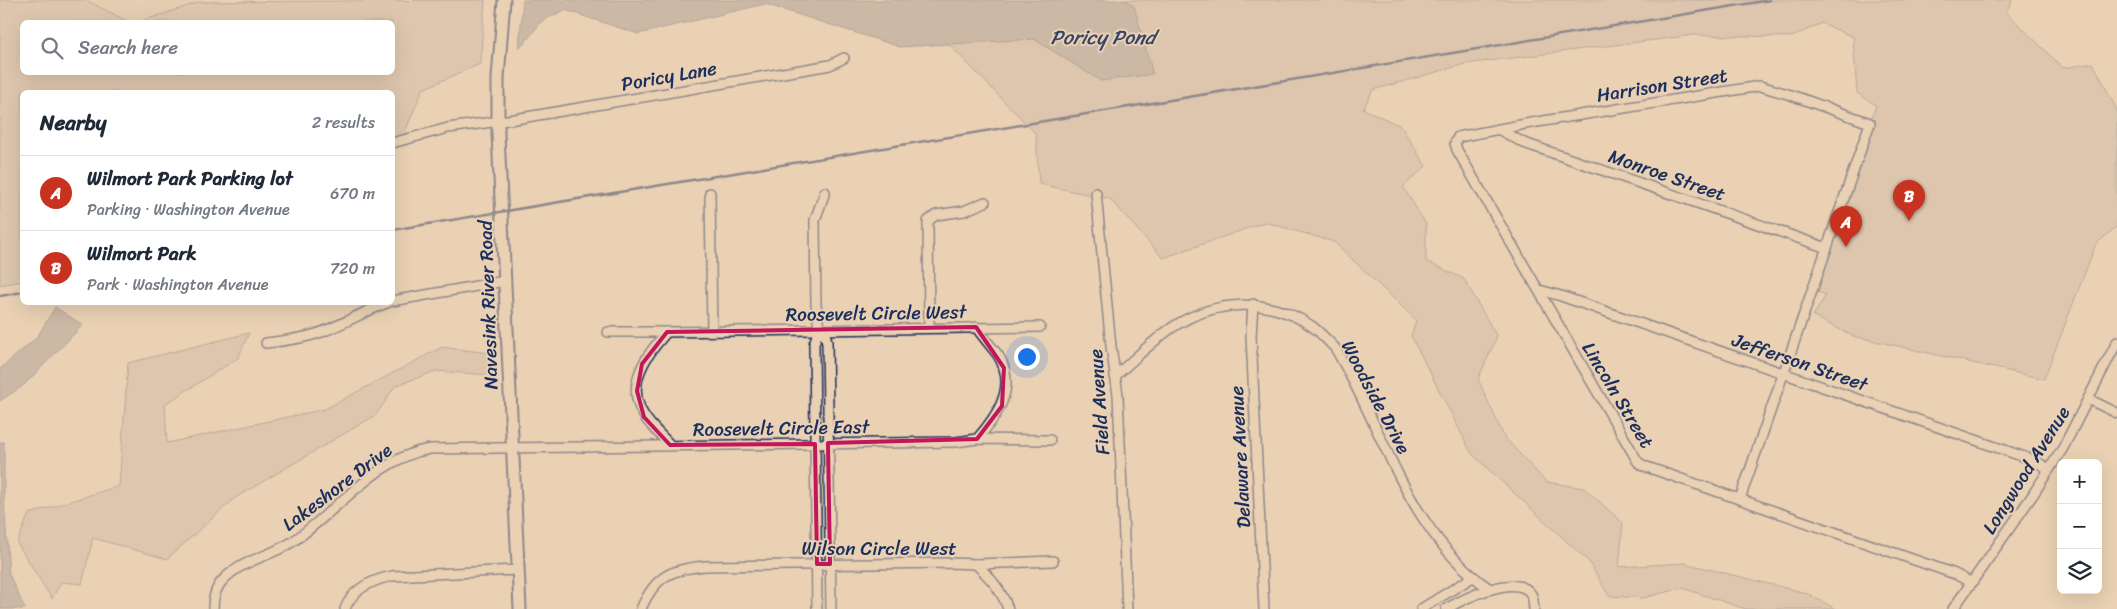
<!DOCTYPE html>
<html lang="en">
<head>
<meta charset="utf-8">
<style>
	body { margin:0; font-family:Sriracha,sans-serif; background:#f6f6f7; color:#1f2937 }
	.controls { position:absolute; right:15px; bottom:15px; display:grid; overflow:hidden; border-radius:8px; box-shadow:0 5px 20px #0002 }
	.controls button { width:45px; height:45px; display:grid; place-items:center; padding:0; border:0; border-bottom:1px solid #e0e1e3; background:#fff; color:#1f2937; font:25px sans-serif }
	.you { position:absolute; left:1026px; top:356px; width:18px; height:18px; margin:-12px; border:4px solid #fff; border-radius:50%; background:#1a73e8; box-shadow:0 0 0 8px #1a73e833 }
	.badge { display:grid; place-items:center; width:32px; height:32px; border-radius:50%; background:#c8321e; color:#fff; font-size:16px; font-weight:700 }
	.pin { position:absolute; translate:-50% -41px; filter:drop-shadow(0 1px 2px #0008) }
	.pin::after { content:''; position:absolute; top:26px; width:18px; height:15px; background:inherit; clip-path:polygon(0 0,100% 0,50% 100%) }
	.list { margin:0; padding:0; list-style:none }
	h2 { display:flex; justify-content:space-between; align-items:center; height:65px; margin:0; padding:0 20px; font-size:21px }
	h2 small { font-size:16px; font-weight:400; color:#747a83 }
	.list li { display:grid; grid-template-columns:32px 1fr auto; gap:15px; align-items:center; box-sizing:border-box; height:75px; padding:0 20px; border-top:1px solid #e0e1e3 }
	.list b { display:block; font-size:19px; white-space:nowrap }
	.list p { margin:0; font-size:16px; white-space:nowrap; color:#747a83 }
	.list em { font-size:16px; font-style:normal; color:#747a83 }
	.icon { flex:none; width:28px; height:28px; fill:none; stroke:currentColor; stroke-width:2; stroke-linecap:round; stroke-linejoin:round }
	.map { position:relative; flex:none; width:2117px; height:609px; overflow:hidden }
	.search { position:absolute; background:#fff; box-shadow:0 5px 20px #0002; left:20px; top:20px; width:375px; height:55px; display:flex; align-items:center; gap:12px; box-sizing:border-box; padding:0 18px; border-radius:8px; color:#747a83; font-size:19px }
	.panel { position:absolute; background:#fff; box-shadow:0 5px 20px #0002; left:20px; top:90px; width:375px; height:215px; border-radius:8px }
	.map>svg:first-child { display:block }
</style>
</head>
<body>
<div class="map">
<svg width="2117" height="609" viewBox="0 0 2117 609">
	<rect width="100%" height="100%" fill="#ebd1b3"/>
	<filter id="ink" filterUnits="userSpaceOnUse"><feTurbulence type="fractalNoise" baseFrequency=".02" numOctaves="2"/><feDisplacementMap in="SourceGraphic" scale="10" xChannelSelector="R" yChannelSelector="G"/><feConvolveMatrix kernelMatrix="1 2 1 2 8 2 1 2 1" color-interpolation-filters="sRGB"/></filter>
	<g filter="url(#ink)">
		<polygon fill="#dbc5ad" points="85,0 260,0 256,2 200,2 139,22 129,22"/>
		<g fill="#cdb9a7" stroke="#747482">
			<polygon points="0,0 85,0 129,22 22,22 22,72 392,72 392,22 139,22 200,2 485,0 480,64 423,89 402,139 393,142 392,92 22,92 22,281 0,285"/>
			<polygon points="1125,0 2013,0 2006,12 2063,68 2093,63 2117,110 2117,226 2096,244 2044,379 1853,336 1813,316 1826,295 1812,290 1876,105 1857,93 1853,37 1822,23 1792,37 1694,35 1465,64 1373,90 1363,109 1401,126 1426,166 1403,187 1426,224 1426,261 1464,279 1497,337 1478,379 1504,437 1546,482 1584,488 1623,523 1619,567 1684,563 1806,593 1836,609 1746,609 1682,588 1643,598 1609,596 1589,562 1472,454 1411,336 1416,320 1334,242 1265,222 1163,258 1110,199 1039,184 1036,134 948,43 1034,39 1101,81 1134,6"/>
			<polygon points="249,333 238,358 165,404 167,443 325,409 442,347 489,353 490,375 436,371 395,386 376,415 235,498 167,559 93,538 82,584 61,582 52,599 17,543 29,514 119,486 128,363"/>
		</g>
		<g fill="#a49996" stroke="#6d6f80">
			<polygon points="523,0 1125,0 1134,6 1153,74 1101,81 1034,39 900,47 765,4 638,34 565,10 542,21 523,45 519,47"/>
			<polygon points="55,307 83,325 24,385 0,401 0,369 37,337"/>
			<polygon points="0,442 4,442 4,499 9,574 25,609 0,609"/>
		</g>
		<g fill="none" stroke-linecap="round" stroke-linejoin="round">
			<g stroke="#1b2f5e" stroke-width="12">
				<g id="minor">
					<polyline points="1498,129 1524,143 1827,248"/>
					<polyline points="392,143 448,128 515,119 830,65 844,58"/>
					<polyline points="710,193 712,331"/>
					<polyline points="1096,193 1111,346 1118,395 1127,609"/>
					<polyline points="1539,290 1561,296 2033,460 2049,469"/>
					<polyline points="392,301 505,281"/>
					<polyline points="1253,304 1251,336 1264,609"/>
					<path d="M976,327C983,337 991,346 998,355C1018,387 997,416 977,439"/>
					<polyline points="929,328 928,221 936,215 964,211 985,202"/>
					<polyline points="819,329 826,337 827,343 831,609"/>
					<polyline points="608,332 667,332"/>
					<path d="M266,343C283,341 300,339 316,334C341,326 364,311 389,302"/>
					<path d="M1115,376C1135,359 1152,341 1173,327C1216,299 1271,297 1313,327C1321,333 1328,341 1335,348C1384,429 1408,534 1490,589"/>
					<polyline points="2088,399 2117,413"/>
					<path d="M670,445C664,438 657,432 651,425C621,392 642,359 667,332L1040,327"/>
					<polyline points="1740,499 1870,123 1791,95 1760,86 1531,123 1458,137 1455,143 1457,150 1638,462 1644,466 1955,574 1972,583"/>
					<path d="M976,564C991,579 1001,589 1008,609"/>
					<path d="M213,609C213,597 216,586 225,578C243,560 271,556 292,542C335,513 377,457 430,449L956,442L977,439L1050,440"/>
					<path d="M345,609C352,589 373,580 392,576L517,570"/>
					<path d="M641,609C655,576 671,569 705,566L950,563L976,564L1053,561"/>
					<polyline points="817,609 814,344 819,329 816,304 815,220 825,192"/>
					<polyline points="1421,609 1473,577"/>
					<path d="M1446,609C1463,599 1517,572 1531,594C1534,598 1533,604 1534,609"/>
					<polyline points="1953,609 2032,496 2063,448 2117,342"/>
				</g>
			</g>
			<g stroke="#1b2f5e" stroke-width="15">
				<polyline id="secondary" points="504,0 498,78 498,134 520,609"/>
			</g>
			<use href="#minor" stroke="#ebd1b3" stroke-width="9"/>
			<use href="#secondary" stroke="#ebd1b3" stroke-width="11"/>
			<g stroke="#1b2f5e" stroke-width="2.5">
				<polyline points="392,230 1770,0"/>
				<polyline points="0,296 22,292"/>
			</g>
		</g>
	</g>
	<path d="M0 0H2117V609H0ZM976,327L1004,368L1002,406L977,439L828,443L830,564H817L815,444L670,445L644,417L637,391L642,364L667,332Z" fill="#ebd1b3" fill-opacity=".55" fill-rule="evenodd"/>
	<path fill="none" stroke="#c2185b" stroke-width="4" stroke-linejoin="round" d="M976,327L1004,368L1002,406L977,439L828,443L830,564H817L815,444L670,445L644,417L637,391L642,364L667,332Z"/>
	<g text-anchor="middle" dominant-baseline="central" stroke-width="4" stroke-linejoin="round" paint-order="stroke">
		<g font-size="19" fill="#1b2f5e" stroke="#ebd1b3">
			<text transform="translate(669 76) rotate(-10)">Poricy Lane</text>
			<text transform="translate(1662 85) rotate(-9)">Harrison Street</text>
			<text transform="translate(1667 175) rotate(19)">Monroe Street</text>
			<text transform="translate(488 305) rotate(-92)">Navesink River Road</text>
			<text transform="translate(876 313) rotate(-1)">Roosevelt Circle West</text>
			<text transform="translate(1800 362) rotate(19)">Jefferson Street</text>
			<text transform="translate(1618 395) rotate(59)">Lincoln Street</text>
			<text transform="translate(1376 397) rotate(62)">Woodside Drive</text>
			<text transform="translate(1099 402) rotate(-94)">Field Avenue</text>
			<text transform="translate(781 428) rotate(-1)">Roosevelt Circle East</text>
			<text transform="translate(1240 457) rotate(-93)">Delaware Avenue</text>
			<text transform="translate(2026 470) rotate(-58)">Longwood Avenue</text>
			<text transform="translate(337 487) rotate(-37)">Lakeshore Drive</text>
			<text x="879" y="548">Wilson Circle West</text>
		</g>
		<g font-size="20" font-style="italic" fill="#364469" stroke="#ebd1b3">
			<text x="1103" y="37">Poricy Pond</text>
		</g>
	</g>
</svg>
<div class="controls">
<button>+</button>
<button>−</button>
<button><svg class="icon" aria-label="layers" viewBox="0 0 24 24"><path d="M12 4l9 5-9 5-9-5zM3 14l9 5 9-5"/></svg></button>
</div>
<div class="you"></div>
<div class="pin badge" style="left:1846px;top:247px">A</div>
<div class="pin badge" style="left:1909px;top:221px">B</div>
<div class="search"><svg class="icon" aria-label="search" viewBox="0 0 24 24"><circle cx="10" cy="10" r="6"/><path d="M15 15l6 6"/></svg>Search here</div>
<section class="panel">
<h2>Nearby<small>2 results</small></h2>
<ul class="list">
<li><span class="badge">A</span><div><b>Wilmort Park Parking lot</b><p>Parking · Washington Avenue</p></div><em>670 m</em></li>
<li><span class="badge">B</span><div><b>Wilmort Park</b><p>Park · Washington Avenue</p></div><em>720 m</em></li>
</ul>
</section>
</div>
</body>
</html>
